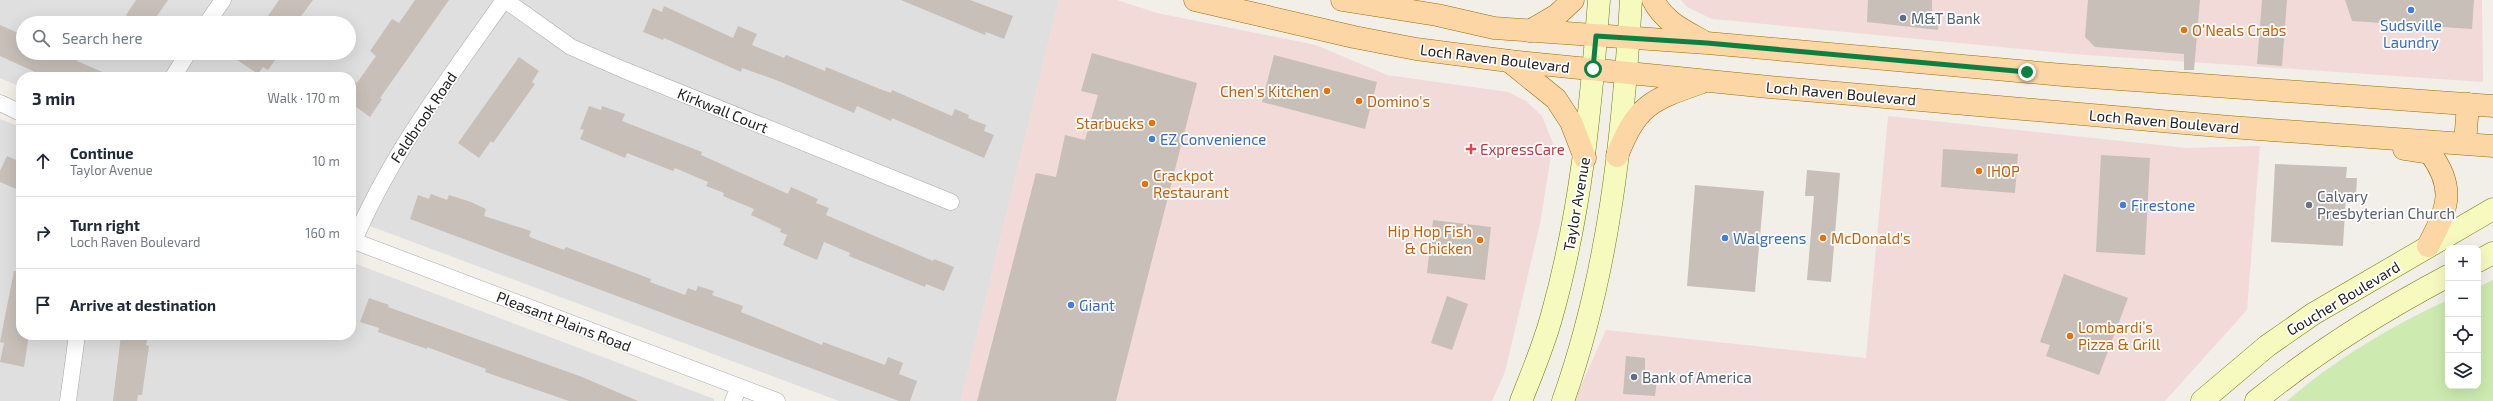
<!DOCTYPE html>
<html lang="en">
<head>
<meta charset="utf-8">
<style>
	body { margin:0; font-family:"Exo 2",sans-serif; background:#f6f6f7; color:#1f2937 }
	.controls { position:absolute; right:12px; bottom:12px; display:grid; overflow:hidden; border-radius:8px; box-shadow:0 4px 16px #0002 }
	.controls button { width:36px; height:36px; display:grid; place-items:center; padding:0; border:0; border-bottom:1px solid #e0e1e3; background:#fff; color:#1f2937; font:20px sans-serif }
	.stop { position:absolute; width:12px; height:12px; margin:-9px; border:3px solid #0b8043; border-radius:50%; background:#fff }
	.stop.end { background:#0b8043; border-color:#fff; box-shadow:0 1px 4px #0008 }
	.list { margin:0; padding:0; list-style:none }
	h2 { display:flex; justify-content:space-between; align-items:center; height:52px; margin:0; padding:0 16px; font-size:17px }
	h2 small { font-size:13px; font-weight:400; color:#747a83 }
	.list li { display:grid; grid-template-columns:26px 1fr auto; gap:12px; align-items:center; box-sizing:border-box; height:72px; padding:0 16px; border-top:1px solid #e0e1e3 }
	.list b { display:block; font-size:15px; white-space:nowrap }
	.list p { margin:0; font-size:13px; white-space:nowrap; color:#747a83 }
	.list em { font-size:13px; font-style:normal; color:#747a83 }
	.icon { flex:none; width:22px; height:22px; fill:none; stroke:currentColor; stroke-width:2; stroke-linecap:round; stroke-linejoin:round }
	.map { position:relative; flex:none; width:2493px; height:401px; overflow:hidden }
	.search { position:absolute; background:#fff; box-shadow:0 4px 16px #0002; left:16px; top:16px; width:340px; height:44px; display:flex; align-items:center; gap:10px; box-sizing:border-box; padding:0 14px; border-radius:22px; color:#747a83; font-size:15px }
	.panel { position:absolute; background:#fff; box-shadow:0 4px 16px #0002; left:16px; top:72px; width:340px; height:268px; border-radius:16px }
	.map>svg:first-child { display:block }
</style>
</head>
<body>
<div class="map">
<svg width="2493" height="401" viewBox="0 0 2493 401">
	<rect width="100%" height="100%" fill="#f2efe9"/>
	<g fill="#e0dfdf" fill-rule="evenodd">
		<path d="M0,0H1059L961,401H839L351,219V77H21V87L0,78ZM23,23H349V53H23Z"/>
		<polygon points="0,119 21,127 21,335 351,335 351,262 714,399 714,401 0,401"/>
	</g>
	<g fill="#f2dad9">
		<polygon points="1059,0 1117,0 1157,13 1316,45 1387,75 1508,92 1526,101 1542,116 1553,143 1540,224 1505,372 1492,401 961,401"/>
		<polygon points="1681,0 2482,0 2483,82 2073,54 1712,19 1687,7"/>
		<polygon points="1888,116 2187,148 2260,146 2247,310 2165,401 1574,401 1606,330 1866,358"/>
	</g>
	<path fill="#cdebb0" d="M2493,280V401H2287C2334,360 2391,326 2448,300V386H2478V287Z"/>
	<g fill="#c7bfb8">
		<polygon points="136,0 168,0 152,23 137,23 126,15"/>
		<polygon points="279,0 313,0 296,23 263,23"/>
		<polygon points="415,0 449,0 380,98 382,99 370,117 351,103 351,79 357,83 376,56 370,51 392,19 399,23"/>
		<polygon points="901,0 970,0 1013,16 1004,39 986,32 985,35"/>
		<polygon points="1868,0 1932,0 1932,13 1939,14 1938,30 1867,22"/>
		<polygon points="2088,0 2200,0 2194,70 2184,70 2184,54 2095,47 2085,37"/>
		<polygon points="2262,0 2287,0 2282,66 2257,64"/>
		<polygon points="2345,0 2474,0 2472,29 2352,21"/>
		<polygon points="664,6 733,38 738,26 757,34 752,45 784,58 786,55 825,71 826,67 880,89 891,93 892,90 952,116 955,109 969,115 968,118 986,125 984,131 994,135 984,158 892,118 891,121 857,106 854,113 776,80 742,68 741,72 664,38 663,40 643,32 653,8 662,12"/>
		<polygon points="0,25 23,35 23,53 70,53 79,57 77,61 114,77 46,77 0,56"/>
		<polygon points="227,53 280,53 268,70 263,67 258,74"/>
		<polygon points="1092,53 1197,83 1116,401 977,401 1036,173 1056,177 1065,135 1085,140 1098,95 1081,91"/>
		<polygon points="1274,55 1377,82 1365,129 1262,102"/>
		<polygon points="519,57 539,71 532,82 535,84 493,143 491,141 479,158 458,143"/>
		<polygon points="589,106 601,110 602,106 625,114 622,121 702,152 701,155 788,194 791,187 818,199 816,203 829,208 826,215 933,261 934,259 954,267 944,291 926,284 925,287 849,256 850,253 824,242 817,260 783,245 787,235 780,232 781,229 751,215 754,209 723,196 724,193 706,186 708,182 675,168 673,171 627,153 625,158 580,139 584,130 580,129"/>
		<polygon points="1943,149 2018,154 2015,193 1941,187"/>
		<polygon points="2101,155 2150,158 2145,255 2096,252"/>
		<polygon points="7,156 21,162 21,191 0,182 0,171"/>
		<polygon points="2275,164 2347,167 2346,178 2357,178 2356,194 2346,194 2343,246 2271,242"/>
		<polygon points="1807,170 1840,173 1831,282 1807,280 1814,196 1805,196"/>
		<polygon points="1695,185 1764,191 1755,292 1687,286"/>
		<polygon points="431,194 447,200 449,195 471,202 486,209 484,216 531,231 529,236 532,238 564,250 566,247 651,279 650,282 685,295 688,288 696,291 698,286 714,291 712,295 743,306 741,312 822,345 823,342 885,365 888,357 903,363 899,374 917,381 910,401 899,401 410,219 418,195 429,199"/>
		<polygon points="1433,220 1491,227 1485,280 1427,273"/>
		<polygon points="14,271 21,272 21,335 29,335 24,367 0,362 4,343 0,342"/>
		<polygon points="2064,274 2128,298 2099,375 2046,356 2050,345 2040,342"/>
		<polygon points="1447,296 1468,304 1452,350 1431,343"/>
		<polygon points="369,298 389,305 388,307 582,377 638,401 569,401 485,372 486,369 427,347 427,349 378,332 379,328 360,322"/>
		<polygon points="121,335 148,335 146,345 149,346 142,395 138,395 137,401 113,401"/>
		<polygon points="1626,356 1645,358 1645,377 1657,378 1655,396 1623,394"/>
	</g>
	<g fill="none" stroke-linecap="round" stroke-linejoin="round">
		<g stroke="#a9a9a9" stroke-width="17">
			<g id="street">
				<polyline points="505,0 571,47 624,70 951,202"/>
				<polyline points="207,23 223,0"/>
				<polyline points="173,77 188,53"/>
				<polyline points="0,103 21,113"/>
				<polyline points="351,240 777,401"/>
				<path d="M354,241C391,153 449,78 504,0"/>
				<polyline points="68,401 77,335"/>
				<polyline points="733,401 739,387"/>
			</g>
		</g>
		<g stroke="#707d05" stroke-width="23">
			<g id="secondary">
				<polyline points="2478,261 2493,253"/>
				<path d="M1521,401C1532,373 1544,345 1552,315C1581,212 1591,106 1599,0"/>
				<path d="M1563,401C1609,272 1623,136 1631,0"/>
				<polyline points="2202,401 2267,346 2313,314 2493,209"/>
				<path d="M2256,401C2317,351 2378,313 2448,276"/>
			</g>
		</g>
		<g stroke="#a06b00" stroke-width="23">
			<g id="primary">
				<polyline points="1195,0 1354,37 1416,49 1509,61 1769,87 2230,127 2493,146"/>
				<polyline points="1342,0 1437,15 1494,28 1707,43 2063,75 2493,106"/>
				<path d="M1653,0C1664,21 1681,29 1701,40"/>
				<polyline points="1530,31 1557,15 1573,0"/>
				<polyline points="1509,61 1556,99 1571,122 1585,158"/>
				<polyline points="2465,143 2468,104"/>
				<path d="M2404,149L2430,153C2457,189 2447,210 2428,246"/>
				<path d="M1617,156C1637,105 1651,100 1700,83"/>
			</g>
		</g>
		<use href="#street" stroke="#fff" stroke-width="16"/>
		<use href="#secondary" stroke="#f7fabf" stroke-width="22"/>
		<use href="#primary" stroke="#fcd6a4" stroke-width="22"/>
	</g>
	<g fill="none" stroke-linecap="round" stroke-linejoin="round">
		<polyline stroke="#0b8043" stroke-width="5" points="1593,69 1596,36 1707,43 2027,72"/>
	</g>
	<g fill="#3f7fe0" stroke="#fff" stroke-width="1.5">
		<circle cx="2411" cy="10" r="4"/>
		<circle cx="1152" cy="139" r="4"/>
		<circle cx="2123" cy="205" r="4"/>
		<circle cx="1725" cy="238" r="4"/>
		<circle cx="1071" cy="305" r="4"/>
	</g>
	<g fill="#5c6f8a" stroke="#fff" stroke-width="1.5">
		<circle cx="1903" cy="18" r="4"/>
		<circle cx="1634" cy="377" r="4"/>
	</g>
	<g fill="#e8710a" stroke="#fff" stroke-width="1.5">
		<circle cx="2184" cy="30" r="4"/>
		<circle cx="1327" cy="91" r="4"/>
		<circle cx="1359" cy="101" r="4"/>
		<circle cx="1152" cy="123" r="4"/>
		<circle cx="1979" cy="171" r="4"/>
		<circle cx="1145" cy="184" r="4"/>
		<circle cx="1823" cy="238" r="4"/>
		<circle cx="1480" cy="240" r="4"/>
		<circle cx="2070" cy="336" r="4"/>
	</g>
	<path fill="#e0444e" stroke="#fff" stroke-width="1.5" d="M1469 143h4v4h4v4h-4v4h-4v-4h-4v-4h4z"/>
	<circle fill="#6b7280" stroke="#fff" stroke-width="1.5" cx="2309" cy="205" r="4"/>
	<g text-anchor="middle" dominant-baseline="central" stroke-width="3.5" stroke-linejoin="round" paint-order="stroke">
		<g font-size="15" fill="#4e5e75" stroke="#fff" text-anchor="start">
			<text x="1911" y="18">M&amp;T Bank</text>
			<text x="1642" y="377">Bank of America</text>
		</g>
		<g font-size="15" fill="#366cbe" stroke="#fff" text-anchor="start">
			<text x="2411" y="25" text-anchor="middle">Sudsville<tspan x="2411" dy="17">Laundry</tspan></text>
			<text x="1160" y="139">EZ Convenience</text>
			<text x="2131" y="205">Firestone</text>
			<text x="1733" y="238">Walgreens</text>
			<text x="1079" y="305">Giant</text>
		</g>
		<g font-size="15" fill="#c56008" stroke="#fff" text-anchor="start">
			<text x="2192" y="30">O’Neals Crabs</text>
			<text x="1319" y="91" text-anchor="end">Chen's Kitchen</text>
			<text x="1367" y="101">Domino's</text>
			<text x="1144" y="123" text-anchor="end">Starbucks</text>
			<text x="1987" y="171">IHOP</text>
			<text x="1153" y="175">Crackpot<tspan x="1153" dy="17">Restaurant</tspan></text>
			<text x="1472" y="231" text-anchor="end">Hip Hop Fish<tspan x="1472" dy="17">&amp; Chicken</tspan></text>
			<text x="1831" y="238">McDonald's</text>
			<text x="2078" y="327">Lombardi’s<tspan x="2078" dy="17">Pizza &amp; Grill</tspan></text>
		</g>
		<g font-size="15" fill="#222" stroke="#fff">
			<text transform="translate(1495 58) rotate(7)">Loch Raven Boulevard</text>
			<text transform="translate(1841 93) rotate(5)">Loch Raven Boulevard</text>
			<text transform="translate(723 110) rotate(22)">Kirkwall Court</text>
			<text transform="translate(423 117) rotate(-56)">Feldbrook Road</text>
			<text transform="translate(2164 121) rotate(5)">Loch Raven Boulevard</text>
			<text transform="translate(1576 204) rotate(-80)">Taylor Avenue</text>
			<text transform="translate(2343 298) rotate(-31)">Goucher Boulevard</text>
			<text transform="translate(564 321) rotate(21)">Pleasant Plains Road</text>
		</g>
		<g font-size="15" fill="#be3a42" stroke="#fff" text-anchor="start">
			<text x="1480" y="149">ExpressCare</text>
		</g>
		<g font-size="15" fill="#5b616d" stroke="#fff" text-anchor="start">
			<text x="2317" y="196">Calvary<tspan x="2317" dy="17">Presbyterian Church</tspan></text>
		</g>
	</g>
</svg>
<div class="controls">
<button>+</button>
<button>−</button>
<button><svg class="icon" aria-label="locate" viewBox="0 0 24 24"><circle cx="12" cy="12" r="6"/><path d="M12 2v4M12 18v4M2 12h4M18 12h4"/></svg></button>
<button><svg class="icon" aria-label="layers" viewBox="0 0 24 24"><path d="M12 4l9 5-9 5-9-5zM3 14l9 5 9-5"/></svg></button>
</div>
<div class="stop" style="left:1593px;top:69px"></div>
<div class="stop end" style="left:2027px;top:72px"></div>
<div class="search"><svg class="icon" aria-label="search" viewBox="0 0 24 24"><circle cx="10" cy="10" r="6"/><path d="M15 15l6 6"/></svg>Search here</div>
<section class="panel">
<h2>3 min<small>Walk · 170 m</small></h2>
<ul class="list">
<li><svg class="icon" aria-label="ahead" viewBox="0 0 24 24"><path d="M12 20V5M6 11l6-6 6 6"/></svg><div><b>Continue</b><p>Taylor Avenue</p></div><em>10 m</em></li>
<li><svg class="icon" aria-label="right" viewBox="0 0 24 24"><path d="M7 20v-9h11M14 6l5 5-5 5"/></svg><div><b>Turn right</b><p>Loch Raven Boulevard</p></div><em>160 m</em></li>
<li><svg class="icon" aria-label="arrive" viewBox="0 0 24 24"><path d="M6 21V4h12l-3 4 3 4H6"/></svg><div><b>Arrive at destination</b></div></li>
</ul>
</section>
</div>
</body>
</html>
